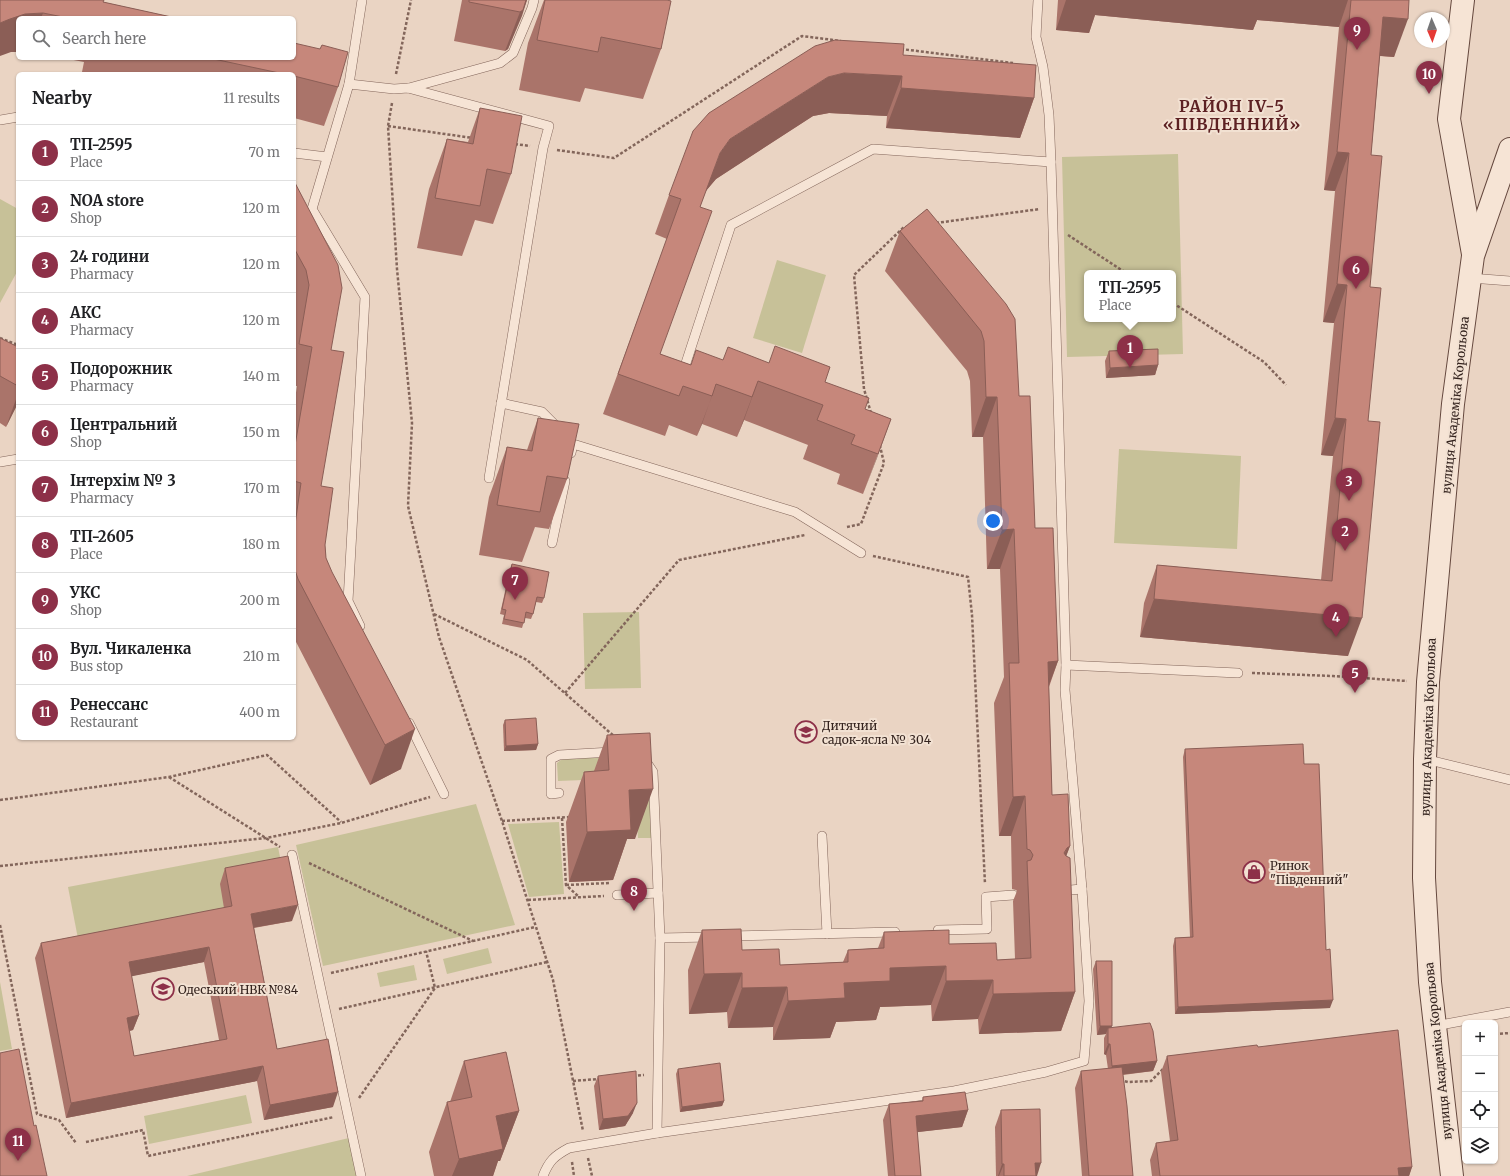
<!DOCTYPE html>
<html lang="en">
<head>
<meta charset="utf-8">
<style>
	body { margin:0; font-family:Merriweather,serif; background:#f6f6f6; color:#202124 }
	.controls { position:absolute; right:12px; bottom:12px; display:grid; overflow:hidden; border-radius:6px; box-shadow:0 1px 3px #0004 }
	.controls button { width:36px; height:36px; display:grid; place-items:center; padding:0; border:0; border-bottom:1px solid #e0e0e0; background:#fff; color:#202124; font:20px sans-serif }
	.compass { position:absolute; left:1414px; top:12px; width:36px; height:36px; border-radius:50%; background:#fff; box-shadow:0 1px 3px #0004; rotate:178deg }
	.you { position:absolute; left:993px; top:521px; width:14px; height:14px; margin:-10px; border:3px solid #fff; border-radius:50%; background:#1a73e8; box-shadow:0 0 0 6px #1a73e833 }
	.badge { display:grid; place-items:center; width:26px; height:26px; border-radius:50%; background:#8d3048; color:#fff; font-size:13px; font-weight:700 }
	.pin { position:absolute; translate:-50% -33px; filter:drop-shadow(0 1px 2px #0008) }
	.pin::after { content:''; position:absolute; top:21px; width:14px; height:12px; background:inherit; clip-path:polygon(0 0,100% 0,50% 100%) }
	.popup { position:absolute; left:1084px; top:270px; width:92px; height:52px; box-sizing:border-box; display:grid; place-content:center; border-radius:6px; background:#fff; filter:drop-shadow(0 1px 3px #0005); font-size:13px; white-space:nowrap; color:#757577 }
	.popup b { font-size:15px; color:#202124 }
	.popup::after { content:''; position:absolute; left:50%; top:100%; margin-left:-8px; border:8px solid transparent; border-top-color:#fff }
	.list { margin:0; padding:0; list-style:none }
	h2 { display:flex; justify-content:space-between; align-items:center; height:52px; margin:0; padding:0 16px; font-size:17px }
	h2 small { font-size:13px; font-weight:400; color:#757577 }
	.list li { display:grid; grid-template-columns:26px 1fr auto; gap:12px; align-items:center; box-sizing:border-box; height:56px; padding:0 16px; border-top:1px solid #e0e0e0 }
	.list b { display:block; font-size:15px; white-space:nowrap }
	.list p { margin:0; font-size:13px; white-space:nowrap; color:#757577 }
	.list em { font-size:13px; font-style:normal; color:#757577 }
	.icon { flex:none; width:22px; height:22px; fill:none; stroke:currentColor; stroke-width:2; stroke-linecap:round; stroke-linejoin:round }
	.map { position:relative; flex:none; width:1510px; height:1176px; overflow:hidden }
	.search { position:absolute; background:#fff; box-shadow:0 1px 3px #0004; left:16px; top:16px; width:280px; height:44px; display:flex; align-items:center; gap:10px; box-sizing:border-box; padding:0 14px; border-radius:6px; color:#757577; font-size:15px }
	.panel { position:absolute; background:#fff; box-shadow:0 1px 3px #0004; left:16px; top:72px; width:280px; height:668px; border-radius:6px }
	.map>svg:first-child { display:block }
</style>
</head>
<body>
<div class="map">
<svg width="1510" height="1176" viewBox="0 0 1510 1176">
	<rect width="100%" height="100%" fill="#ead4c3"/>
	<g fill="#c7c198" fill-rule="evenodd">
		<path d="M1178,154L1183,354L1067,357L1062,157ZM1087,273H1173V319H1087Z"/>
		<polygon points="0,199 18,209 18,270 0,303"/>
		<polygon points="777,260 826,275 802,353 753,338"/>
		<polygon points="1119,449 1241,456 1237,549 1114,543"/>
		<polygon points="639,612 641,688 585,689 583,613"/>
		<polygon points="635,756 649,776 652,838 638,838 634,778 558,781 557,763 562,759"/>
		<polygon points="476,804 515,925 323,966 296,845"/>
		<polygon points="559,822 564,894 529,897 508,824"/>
		<polygon points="278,847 283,872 227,921 80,949 68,887"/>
		<polygon points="488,948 492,963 447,974 443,959"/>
		<polygon points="414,965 417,980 380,987 377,973"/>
		<polygon points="0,982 12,1049 0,1051"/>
		<polygon points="246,1095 252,1123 149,1144 144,1116"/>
		<polygon points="349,1138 358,1176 187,1176"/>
	</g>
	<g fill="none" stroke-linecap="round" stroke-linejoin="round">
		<g stroke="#83665b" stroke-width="10">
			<g id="service">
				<polyline points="349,84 394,89 408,88 549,126 543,148 489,478"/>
				<polyline points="409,88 500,63 513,53 532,8 534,0"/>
				<polyline points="0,120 18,117"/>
				<polyline points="294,153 327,157"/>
				<polyline points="1470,278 1510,281"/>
				<polyline points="685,366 731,225 873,149 1051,162"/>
				<polyline points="501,403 542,412 558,428"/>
				<polyline points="571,453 573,444 795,512 861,553"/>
				<polyline points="0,462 18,459"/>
				<polyline points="552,543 565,481"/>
				<polyline points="360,626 348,601 365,297 312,209 349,84 362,0"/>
				<polyline points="1066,665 1238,673"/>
				<polyline points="409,723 444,794"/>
				<polyline points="1425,759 1510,780"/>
				<polyline points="645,760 653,772 660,938 657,1133"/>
				<polyline points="559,793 551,794 551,759 559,755 612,752"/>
				<polyline points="822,836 827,934"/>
				<polyline points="292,855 361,1176"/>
				<polyline points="1059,891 1082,889"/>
				<polyline points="617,895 658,893"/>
				<polyline points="938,930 987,929 986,897 1013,895"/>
				<polyline points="730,936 895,932"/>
				<polyline points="660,938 711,937"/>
				<polyline points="1435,1026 1510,1012"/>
				<path d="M543,1176C549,1161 554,1156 569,1148L657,1133L954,1091L1046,1072L1084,1061L1089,1001L1082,889L1065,690L1066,665L1051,162L1049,115L1043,67L1036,37L1038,0"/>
			</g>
		</g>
		<g stroke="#65483e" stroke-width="24">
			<g id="secondary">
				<polyline points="1463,0 1449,119 1473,254"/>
				<polyline points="1452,1176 1430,982 1424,878 1425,759 1428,682 1453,404 1473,256 1510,149"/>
			</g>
		</g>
		<g stroke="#83665b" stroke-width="2.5" stroke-dasharray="3 2" stroke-linecap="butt">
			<polyline points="901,49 1013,63"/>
			<polyline points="396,74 411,0"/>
			<polyline points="392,103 388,126 397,269 412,423 408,506 439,637 502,821 553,980 583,1131"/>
			<polyline points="388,126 473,138"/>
			<polyline points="515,144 530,146"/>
			<polyline points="557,150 614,158 802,36 841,41"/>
			<polyline points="936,223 1040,209"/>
			<polyline points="1068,235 1126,273"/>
			<polyline points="1173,303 1264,362 1286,385"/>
			<polyline points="0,338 18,345"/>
			<polyline points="871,413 864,389 854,275 904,227 907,227"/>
			<polyline points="847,527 861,524 884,463 880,446"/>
			<polyline points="873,556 968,577 972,615 985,884"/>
			<polyline points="434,614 527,660 615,737"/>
			<polyline points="1252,673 1333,676 1407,681"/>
			<polyline points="565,693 679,560 805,535"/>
			<polyline points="169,777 280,847"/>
			<polyline points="0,800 169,777 267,755 341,822"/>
			<polyline points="562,818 566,885 579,897"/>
			<polyline points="502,821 570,817"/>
			<polyline points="309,863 473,941"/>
			<polyline points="0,866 266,838 341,823 430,797"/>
			<polyline points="566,885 609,883"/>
			<polyline points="528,900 604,896"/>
			<polyline points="0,925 37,1114 59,1120 76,1143"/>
			<polyline points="331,973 535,927"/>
			<polyline points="339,1009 547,962"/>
			<polyline points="1495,1034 1510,1033"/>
			<polyline points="633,1076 644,1075"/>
			<polyline points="1120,1080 1128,1082 1151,1081 1164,1068"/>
			<polyline points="573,1081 598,1079"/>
			<polyline points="359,1098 435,988 426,951"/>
			<polyline points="86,1142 143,1130 148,1156 334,1117"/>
			<polyline points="588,1158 592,1176"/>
			<polyline points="572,1162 574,1176"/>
		</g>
		<use href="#service" stroke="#f6e4d5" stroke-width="9"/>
		<use href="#secondary" stroke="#f6e4d5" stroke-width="22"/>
	</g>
	<g fill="#aa746a" fill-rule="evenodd">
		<polygon points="0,0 103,2 176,18 18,18 11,52"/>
		<polygon points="462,0 527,0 508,49 505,51 454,41"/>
		<polygon points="544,0 667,0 661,49 643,99 585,88 580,102 519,90 528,43"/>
		<polygon points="1058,0 1409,0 1394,57 1380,56 1371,155 1368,421 1348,656 1140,637 1144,603 1157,565 1321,580 1333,456 1321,455 1334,323 1323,322 1335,191 1324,190 1339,27 1257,20 1253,30 1095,15 1089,33 1056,30"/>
		<polygon points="322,45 338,87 324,126 294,118 294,74 90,74 82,72 84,62 63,58 294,58 320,49"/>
		<polygon points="903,55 1034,98 1020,138 886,128 887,116 829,113 813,116 716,179 705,192 700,207 660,354 691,365 723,360 769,363 825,382 865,409 891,419 863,494 837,484 840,474 803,459 808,445 744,420 737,437 702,424 697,436 669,425 665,436 603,414 667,239 655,234 669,195"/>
		<polygon points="480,108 511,174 493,224 475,220 462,256 417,248 429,189 447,139 468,142"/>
		<polygon points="294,181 331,350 321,486 326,558 401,769 370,785 294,638 294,406 297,386 294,386"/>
		<polygon points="927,209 1019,396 1035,528 1058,661 1049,687 1052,795 1070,846 1066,856 1075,992 1061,1031 979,1034 978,1019 932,1021 931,1005 880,1007 876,1020 836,1022 830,1038 773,1040 773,1027 728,1028 727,1012 689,1014 688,970 702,930 742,950 780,965 843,962 848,950 878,948 884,932 949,944 997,960 1015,959 1013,901 1017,891 1016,890 1012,889 1011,836 999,836 994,703 1004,677 1000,569 987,569 983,437 972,437 970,381 967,371 885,271 900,231"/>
		<polygon points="0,338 18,347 18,403 6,427 0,423"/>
		<polygon points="1109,351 1158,365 1155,375 1106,378 1105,361"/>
		<polygon points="538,418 567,479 549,529 535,527 522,562 479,555 489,497 507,447 527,450"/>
		<polygon points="512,564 544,598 542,603 536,602 533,614 531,619 525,618 522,628 502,624 504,615 500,614 510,569"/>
		<polygon points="505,720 538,744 536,750 504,751 503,725"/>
		<polygon points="607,735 635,839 627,839 613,880 569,882 566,822 584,772 594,771"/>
		<polygon points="1185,749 1304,764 1326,950 1330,1008 1175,1014 1173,946 1175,938 1190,937 1183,757"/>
		<path d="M225,868L292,921L254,928L277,1049L333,1107L264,1120L257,1081L66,1118L35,958L41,943L224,908L220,884ZM204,962L219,1040L134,1056L129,1031L133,1030L139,1015L131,976Z"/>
		<polygon points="1096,961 1111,1027 1157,1061 1153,1071 1123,1075 1133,1176 1082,1176 1075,1088 1081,1071 1108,1069 1106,1055 1104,1054 1104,1038 1106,1034 1097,1035 1093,969"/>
		<polygon points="1258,1047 1412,1167 1409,1176 1152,1176 1150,1160 1156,1143 1170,1141 1161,1072 1167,1056"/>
		<polygon points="464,1061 519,1111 500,1161 498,1161 493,1176 434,1176 429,1152 447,1102 450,1102"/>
		<polygon points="678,1069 724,1101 722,1106 680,1112 676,1074"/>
		<polygon points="598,1076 633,1113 625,1126 599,1130 594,1086"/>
		<polygon points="923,1097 968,1110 962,1127 917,1132 921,1176 888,1176 883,1120 889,1104 922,1101"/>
		<polygon points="1001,1110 1037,1176 996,1176 995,1127"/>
	</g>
	<g fill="#8b5e56">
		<polygon points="526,0 527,0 522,16 508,49 505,51 520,12"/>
		<polygon points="1066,0 1348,0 1339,27 1257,20 1253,30 1095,15 1089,33 1056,30"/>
		<polygon points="43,13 41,18 18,18 18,52 11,52 0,56 0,23 10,19 25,14"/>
		<polygon points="1383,17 1408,19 1394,57 1370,55"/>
		<polygon points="844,73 902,76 887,116 829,113 813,116 716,179 705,192 685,246 720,153 730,139 828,77"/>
		<polygon points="901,88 1034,98 1020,138 886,128"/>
		<polygon points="1337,152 1349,153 1335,191 1324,190"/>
		<polygon points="1337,284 1347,285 1334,323 1323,322"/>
		<polygon points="1158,365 1155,375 1106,378 1110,368"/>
		<polygon points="758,381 744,420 737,437"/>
		<polygon points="716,384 702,424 697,436 712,396"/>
		<polygon points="18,394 18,403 6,427"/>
		<polygon points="986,397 997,397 983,437 972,437"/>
		<polygon points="1335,418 1346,419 1333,456 1321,455"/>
		<polygon points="891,419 877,458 863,494 878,454"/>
		<polygon points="1014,529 1000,569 987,569 1002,530"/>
		<polygon points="1154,599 1362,618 1348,656 1140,637"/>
		<polygon points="1058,661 1043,701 1048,662"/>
		<polygon points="415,729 401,769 370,785 385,745"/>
		<polygon points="538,744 536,750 504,751 506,746"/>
		<polygon points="653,789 635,839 627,839 613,880 569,882 587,832 629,790"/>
		<polygon points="1025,796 1011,836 999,836 1013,797"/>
		<polygon points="1070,846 1055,886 1052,887 1067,848"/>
		<polygon points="298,905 292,921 245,929 251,914"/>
		<polygon points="209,947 204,962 123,978 129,962"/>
		<polygon points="946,966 931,1005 880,1007 876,1020 836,1022 830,1038 773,1040 788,1001 890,968"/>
		<polygon points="742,973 727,1012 689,1014 704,974"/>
		<polygon points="993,980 978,1019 932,1021 946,981"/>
		<polygon points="787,987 773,1027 728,1028 742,988"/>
		<polygon points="1075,992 1061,1031 979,1034 993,994"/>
		<polygon points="1333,1000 1330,1008 1175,1014 1178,1007"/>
		<polygon points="139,1015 133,1030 121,1033 127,1018"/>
		<polygon points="1100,1026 1112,1026 1109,1034 1108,1028 1106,1034 1097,1035"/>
		<polygon points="1108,1044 1110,1044 1106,1055 1104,1054"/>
		<polygon points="1157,1061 1153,1071 1109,1076 1112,1066"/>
		<polygon points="263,1066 257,1081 66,1118 71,1103"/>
		<polygon points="338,1092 333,1107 264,1120 270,1105"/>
		<polygon points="724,1101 722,1106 680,1112 682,1107"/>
		<polygon points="637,1103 633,1113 625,1126 599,1130 603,1119"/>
		<polygon points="968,1110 962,1127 910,1133 916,1116"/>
		<polygon points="519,1111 500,1161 498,1161 493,1176 452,1176 459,1159 496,1116"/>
		<polygon points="1035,1163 1041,1163 1037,1176 1030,1176"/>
		<polygon points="1002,1164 1004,1164 999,1176 998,1176"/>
		<polygon points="1412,1167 1409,1176 1396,1176 1398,1168"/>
	</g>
	<g fill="#c6877b" stroke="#8b5e56" fill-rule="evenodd">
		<polygon points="0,0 104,0 103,2 176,18 68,18 43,13 25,14 10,19 0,23"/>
		<polygon points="469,0 526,0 523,10 520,12 469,2"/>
		<polygon points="545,0 667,0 671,1 661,49 601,37 598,52 537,40"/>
		<polygon points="1351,0 1409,0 1408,19 1383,17 1371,155 1382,156 1370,287 1381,288 1368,421 1380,422 1362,618 1154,599 1157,565 1332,581 1346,419 1335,418 1347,285 1337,284 1349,153 1337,152"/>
		<polygon points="835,40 904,44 903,55 1036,65 1034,98 901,88 902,76 844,73 828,77 730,139 720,153 700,207 712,211 660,354 691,365 696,350 723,360 728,347 769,363 775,346 830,367 825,382 869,398 865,409 891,419 878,454 851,444 855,435 817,420 823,405 758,381 752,397 716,384 712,396 683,386 679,396 618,374 681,199 669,195 693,131 709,113 815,46"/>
		<polygon points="294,43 320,49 322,45 348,52 338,87 294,76 294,74 284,74 209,58 294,58"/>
		<polygon points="480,108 522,116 511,174 487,169 480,206 435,198 447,139 473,144"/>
		<polygon points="294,181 338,265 342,288 331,350 344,352 321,486 333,488 325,545 326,558 332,572 415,729 385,745 298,579 294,567 294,531 301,483 294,481 294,451 312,347 299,344 309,285 306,270 294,248"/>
		<polygon points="927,209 1006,304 1015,319 1019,396 1030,396 1035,528 1053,528 1058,661 1048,662 1052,795 1068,794 1070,846 1067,848 1064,853 1066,856 1070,858 1075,992 993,994 993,980 946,981 946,966 890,968 890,981 844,983 845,998 788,1001 787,987 742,988 742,973 704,974 702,930 741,929 742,950 779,949 780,965 848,962 848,950 884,948 884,932 949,930 949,944 996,943 997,960 1031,958 1027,861 1031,860 1033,855 1030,850 1027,849 1025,796 1013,797 1009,663 1019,663 1014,529 1002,530 997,397 986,397 984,341 981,331 900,231"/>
		<polygon points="0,338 18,347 18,386 0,376"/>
		<polygon points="1158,349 1158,365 1110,368 1109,351"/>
		<polygon points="538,418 579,424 567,479 547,476 540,512 497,505 507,447 532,451"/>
		<polygon points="512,564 549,572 544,598 537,597 533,614 526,612 524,623 504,619 506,610 502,609"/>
		<polygon points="536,718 538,744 506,746 505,720"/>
		<polygon points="650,733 653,789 629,790 631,830 587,832 584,772 609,770 607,735"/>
		<polygon points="1303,744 1304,764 1319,764 1326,950 1330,949 1333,1000 1178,1007 1175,938 1193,937 1185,749"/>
		<path d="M288,856L298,905L251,914L277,1049L328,1039L338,1092L270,1105L263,1066L71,1103L41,943L232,906L225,868ZM209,947L227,1039L134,1056L127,1018L139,1015L129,962Z"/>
		<polygon points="1096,961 1112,961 1112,1026 1100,1026"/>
		<polygon points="1150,1023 1153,1031 1157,1061 1112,1066 1110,1044 1108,1044 1108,1028"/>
		<polygon points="1398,1030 1412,1167 1398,1168 1399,1176 1160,1176 1156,1143 1178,1140 1167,1056 1257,1045 1258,1047"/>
		<polygon points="19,1049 34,1126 36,1125 47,1176 0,1176 0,1053"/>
		<polygon points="506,1052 519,1111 496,1116 503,1149 459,1159 447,1102 472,1097 464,1061"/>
		<polygon points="720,1063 724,1101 682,1107 678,1069"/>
		<polygon points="1122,1067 1127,1106 1133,1176 1089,1176 1081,1071"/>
		<polygon points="636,1071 637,1103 628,1116 603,1119 598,1076"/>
		<polygon points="965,1092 968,1110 916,1116 921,1176 895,1176 889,1104 923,1101 923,1097"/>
		<polygon points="1040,1109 1041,1163 1035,1163 1036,1176 1004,1176 1004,1164 1002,1164 1001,1110"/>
	</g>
	<defs>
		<g id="school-ring" transform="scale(1.15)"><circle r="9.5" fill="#f2e1d2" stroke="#8d3048" stroke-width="1.5"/><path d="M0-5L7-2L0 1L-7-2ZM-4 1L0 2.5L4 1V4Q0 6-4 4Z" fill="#8d3048"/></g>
		<g id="shop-ring" transform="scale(1.15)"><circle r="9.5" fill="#f2e1d2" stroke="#8d3048" stroke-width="1.5"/><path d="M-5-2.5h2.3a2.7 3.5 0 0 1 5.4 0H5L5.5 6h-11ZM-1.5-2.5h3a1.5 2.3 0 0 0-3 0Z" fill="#8d3048"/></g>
	</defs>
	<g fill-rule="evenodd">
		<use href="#school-ring" x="806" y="732"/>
		<use href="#shop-ring" x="1254" y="872"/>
		<use href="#school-ring" x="163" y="989"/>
	</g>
	<g text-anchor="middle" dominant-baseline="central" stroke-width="4" stroke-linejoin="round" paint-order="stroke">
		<g font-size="12" fill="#34231e" stroke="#f2e1d2">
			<text transform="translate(1455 405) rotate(-84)">вулиця Академіка Корольова</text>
			<text transform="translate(1428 727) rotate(-88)">вулиця Академіка Корольова</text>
			<text transform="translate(1438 1051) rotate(-96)">вулиця Академіка Корольова</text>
		</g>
		<g font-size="12" fill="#34231e" stroke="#f2e1d2" text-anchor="start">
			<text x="822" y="725">Дитячий<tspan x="822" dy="14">садок-ясла № 304</tspan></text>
			<text x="1270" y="865">Ринок<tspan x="1270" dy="14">"Південний"</tspan></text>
			<text x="178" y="989">Одеський НВК №84</text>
		</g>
		<g font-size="16" font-weight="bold" letter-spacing="1" fill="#5d2123" stroke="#f2e1d2">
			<text x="1232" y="106">РАЙОН IV-5<tspan x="1232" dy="18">«ПІВДЕННИЙ»</tspan></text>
		</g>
	</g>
</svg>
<div class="controls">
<button>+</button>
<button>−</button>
<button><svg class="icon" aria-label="locate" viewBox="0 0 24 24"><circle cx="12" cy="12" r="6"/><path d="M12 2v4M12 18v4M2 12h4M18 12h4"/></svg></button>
<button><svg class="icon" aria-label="layers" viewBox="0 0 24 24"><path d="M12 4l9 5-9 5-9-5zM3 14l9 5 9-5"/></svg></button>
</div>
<svg class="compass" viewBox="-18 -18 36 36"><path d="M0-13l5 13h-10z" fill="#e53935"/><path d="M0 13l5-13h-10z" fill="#757577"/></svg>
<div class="you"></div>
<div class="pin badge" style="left:1130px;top:368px">1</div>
<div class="popup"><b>ТП-2595</b>Place</div>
<div class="pin badge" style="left:1345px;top:551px">2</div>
<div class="pin badge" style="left:1349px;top:501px">3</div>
<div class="pin badge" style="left:1336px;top:637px">4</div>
<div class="pin badge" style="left:1355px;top:693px">5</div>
<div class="pin badge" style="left:1356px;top:289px">6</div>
<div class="pin badge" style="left:515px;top:600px">7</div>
<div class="pin badge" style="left:634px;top:911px">8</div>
<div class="pin badge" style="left:1357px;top:50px">9</div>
<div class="pin badge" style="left:1429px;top:94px">10</div>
<div class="pin badge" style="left:18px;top:1161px">11</div>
<div class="search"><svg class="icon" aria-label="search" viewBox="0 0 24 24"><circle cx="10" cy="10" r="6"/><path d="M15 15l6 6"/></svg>Search here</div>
<section class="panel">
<h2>Nearby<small>11 results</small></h2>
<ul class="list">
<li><span class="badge">1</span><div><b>ТП-2595</b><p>Place</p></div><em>70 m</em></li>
<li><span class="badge">2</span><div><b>NOA store</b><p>Shop</p></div><em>120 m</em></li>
<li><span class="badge">3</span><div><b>24 години</b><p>Pharmacy</p></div><em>120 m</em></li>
<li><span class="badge">4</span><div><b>АКС</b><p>Pharmacy</p></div><em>120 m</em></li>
<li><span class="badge">5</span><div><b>Подорожник</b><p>Pharmacy</p></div><em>140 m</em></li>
<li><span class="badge">6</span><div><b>Центральний</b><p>Shop</p></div><em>150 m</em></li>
<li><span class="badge">7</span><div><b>Інтерхім № 3</b><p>Pharmacy</p></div><em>170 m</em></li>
<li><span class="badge">8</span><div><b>ТП-2605</b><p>Place</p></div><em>180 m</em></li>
<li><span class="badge">9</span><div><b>УКС</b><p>Shop</p></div><em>200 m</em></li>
<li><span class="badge">10</span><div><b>Вул. Чикаленка</b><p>Bus stop</p></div><em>210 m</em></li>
<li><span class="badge">11</span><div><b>Ренессанс</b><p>Restaurant</p></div><em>400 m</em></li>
</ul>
</section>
</div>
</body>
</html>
